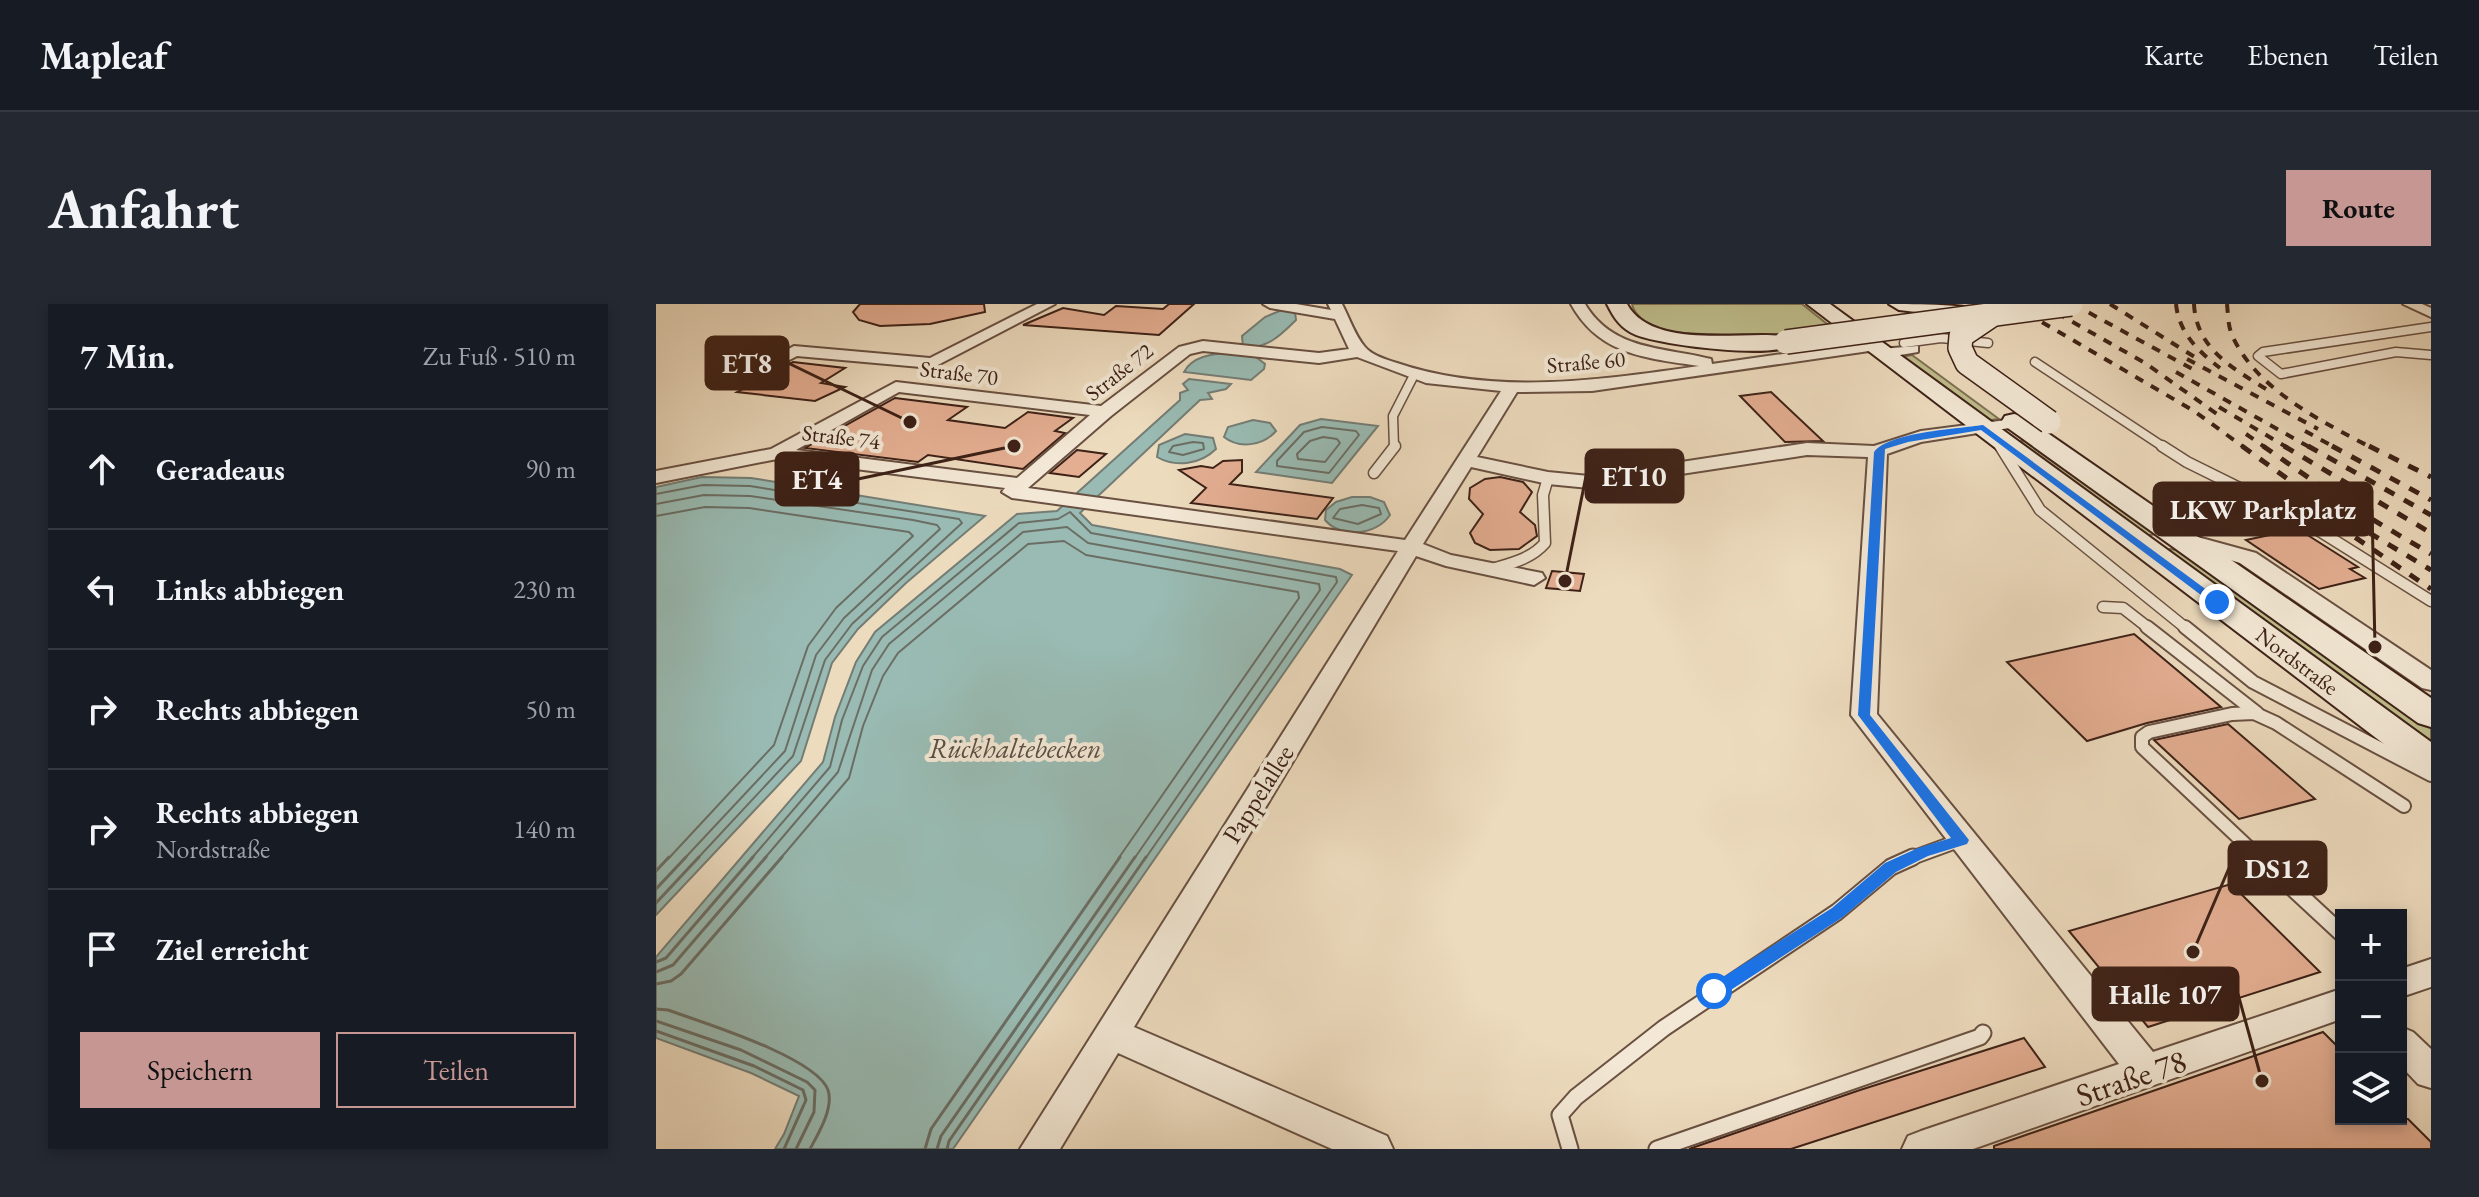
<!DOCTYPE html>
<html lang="de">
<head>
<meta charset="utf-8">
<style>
	body { margin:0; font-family:"EB Garamond",serif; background:#242831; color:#f1f3f6 }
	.controls { position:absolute; right:24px; bottom:24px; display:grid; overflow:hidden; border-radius:0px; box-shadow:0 4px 12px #0003 }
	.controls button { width:72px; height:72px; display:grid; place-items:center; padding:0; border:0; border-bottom:2px solid #363941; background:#171b24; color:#f1f3f6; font:40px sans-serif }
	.stop { position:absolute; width:24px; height:24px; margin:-18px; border:6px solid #1a73e8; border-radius:50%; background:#fff }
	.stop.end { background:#1a73e8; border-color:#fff; box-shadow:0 2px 8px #0008 }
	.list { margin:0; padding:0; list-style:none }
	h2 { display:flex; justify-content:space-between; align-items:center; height:104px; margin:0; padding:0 32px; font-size:34px }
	h2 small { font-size:26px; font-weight:400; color:#9ea1a6 }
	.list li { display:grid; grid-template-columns:52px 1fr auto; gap:24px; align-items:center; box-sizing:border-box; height:120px; padding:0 32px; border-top:2px solid #363941 }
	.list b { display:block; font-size:30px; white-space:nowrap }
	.list p { margin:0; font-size:26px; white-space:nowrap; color:#9ea1a6 }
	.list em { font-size:26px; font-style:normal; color:#9ea1a6 }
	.actions { display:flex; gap:16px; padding:24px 32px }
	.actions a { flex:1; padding:18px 0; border:2px solid #c59692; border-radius:0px; text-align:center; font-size:28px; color:#c59692 }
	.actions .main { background:#c59692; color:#111 }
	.icon { flex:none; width:44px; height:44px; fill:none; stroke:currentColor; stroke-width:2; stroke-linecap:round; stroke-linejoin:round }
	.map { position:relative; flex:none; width:1775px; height:845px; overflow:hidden; border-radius:0px }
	header { display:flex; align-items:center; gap:48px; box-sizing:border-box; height:112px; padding:0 40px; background:#171b24; border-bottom:2px solid #363941 }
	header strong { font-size:38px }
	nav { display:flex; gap:44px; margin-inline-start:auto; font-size:28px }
	.intro { display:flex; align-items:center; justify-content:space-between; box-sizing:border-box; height:192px; padding:0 48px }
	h1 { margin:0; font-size:56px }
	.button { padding:20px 36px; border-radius:0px; background:#c59692; color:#111; font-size:28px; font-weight:700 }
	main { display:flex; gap:48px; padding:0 48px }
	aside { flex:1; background:#171b24; border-radius:0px; box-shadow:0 4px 12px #0003 }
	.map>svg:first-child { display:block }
</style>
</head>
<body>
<header>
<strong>Mapleaf</strong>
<nav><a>Karte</a><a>Ebenen</a><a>Teilen</a></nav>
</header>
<div class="intro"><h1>Anfahrt</h1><a class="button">Route</a></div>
<main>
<aside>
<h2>7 Min.<small>Zu Fuß · 510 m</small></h2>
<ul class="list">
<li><svg class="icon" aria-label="ahead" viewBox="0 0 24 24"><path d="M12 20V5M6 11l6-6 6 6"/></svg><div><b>Geradeaus</b></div><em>90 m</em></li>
<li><svg class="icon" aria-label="left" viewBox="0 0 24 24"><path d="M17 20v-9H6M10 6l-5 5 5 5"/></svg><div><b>Links abbiegen</b></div><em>230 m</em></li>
<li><svg class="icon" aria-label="right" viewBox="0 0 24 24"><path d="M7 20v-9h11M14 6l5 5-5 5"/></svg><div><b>Rechts abbiegen</b></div><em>50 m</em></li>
<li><svg class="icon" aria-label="right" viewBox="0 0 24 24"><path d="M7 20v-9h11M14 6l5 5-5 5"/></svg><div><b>Rechts abbiegen</b><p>Nordstraße</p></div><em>140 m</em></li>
<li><svg class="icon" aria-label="arrive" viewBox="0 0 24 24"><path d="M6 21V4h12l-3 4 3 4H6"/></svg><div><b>Ziel erreicht</b></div></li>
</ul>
<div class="actions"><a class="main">Speichern</a><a>Teilen</a></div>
</aside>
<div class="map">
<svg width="1775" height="845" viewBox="0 0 1775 845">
	<rect width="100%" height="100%" fill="#eddbbe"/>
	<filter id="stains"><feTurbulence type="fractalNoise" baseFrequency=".0025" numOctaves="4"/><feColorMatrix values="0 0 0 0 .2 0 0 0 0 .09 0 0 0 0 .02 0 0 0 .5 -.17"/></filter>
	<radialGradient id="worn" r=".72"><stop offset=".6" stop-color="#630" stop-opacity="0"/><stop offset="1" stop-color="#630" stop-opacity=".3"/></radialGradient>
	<g fill="#bfbe8c" stroke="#7e7052" stroke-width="2">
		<path d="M976,0H1146L1176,24C1140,30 987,48 976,0Z"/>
		<polygon points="1256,51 1343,115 1327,117 1240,54"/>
		<polygon points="1371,136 1501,230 1488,232 1356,139"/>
		<polygon points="1514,245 1531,248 1775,423 1775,448 1509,248"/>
	</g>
	<g fill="#99bbb3" stroke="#747d75" stroke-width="2">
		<path d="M631,4L639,8L640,16C624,32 611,45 587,43L586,32L609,13Z"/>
		<path d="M576,48L596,50L609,60L608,65L595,76L528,68C537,51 559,50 576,48Z"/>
		<polygon points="533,75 575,80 570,85 552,89 556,95 544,96 424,209 436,221 684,265 696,271 297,845 119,845 128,830 143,792 95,769 0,734 0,653 167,458 179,413 200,358 219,328 361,210 401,207 524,96 524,89 532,86 527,80"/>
		<polygon points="665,115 722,122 676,179 600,168 644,121"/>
		<path d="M597,116L614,119L620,127C607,142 583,145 568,133L572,123Z"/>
		<path d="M529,130L557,134L560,145C545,160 520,164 501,153L503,141Z"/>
		<polygon points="46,173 95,174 329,212 250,279 202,325 176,359 145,457 0,611 0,183"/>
		<path d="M696,193H714L728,198L734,211C721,231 685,235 669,216L670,206L680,198Z"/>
	</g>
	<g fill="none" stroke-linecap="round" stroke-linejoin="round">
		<g stroke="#6b6e65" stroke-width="2">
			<polygon points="666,123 700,127 703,131 673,169 621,162 621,157 648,128"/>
			<polygon points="667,133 681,135 684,139 669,158 642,155 641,150 654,137"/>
			<polygon points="537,138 547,139 548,145 527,151 513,148 517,142"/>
			<polyline points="0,190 47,181 94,182 303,215 306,219 196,320 169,356 137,452 41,555"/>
			<polyline points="0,200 48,191 94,192 257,216 281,221 284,225 188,314 160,351 129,447 28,555"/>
			<polygon points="706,201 723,204 725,210 702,220 677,214 684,205"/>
			<polyline points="0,212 49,203 93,204 253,228 257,232 180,304 152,342 118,441 12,555"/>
			<polyline points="95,555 174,463 186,416 207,362 226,333 363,219 402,215 414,208 435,229 680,273 681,278 489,555"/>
			<polyline points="108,555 182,468 216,366 233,340 367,228 411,223 432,239 663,280 664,286 478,555"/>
			<polyline points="124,555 193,474 207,422 227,372 242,349 372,240 408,237 430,251 642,288 643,294 462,555"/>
		</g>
		<g stroke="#6b6e65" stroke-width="3">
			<polyline points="0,567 13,553"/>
			<polyline points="0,585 30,553"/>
			<polyline points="0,599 43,553"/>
			<polyline points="0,658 10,654 97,553"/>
			<polyline points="0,668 17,661 110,553"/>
			<polyline points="0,680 15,677 25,670 126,553"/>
			<path d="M0,705L12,706C45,718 160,753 172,786C178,804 162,830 154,845"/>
			<polyline points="0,717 85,746 151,778 159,786 158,808 140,845"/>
			<polyline points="0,727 98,762 147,786 150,796 128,845"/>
			<polyline points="269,845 275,825 464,553"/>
			<polyline points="281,845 285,832 479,553"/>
			<polyline points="291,845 293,837 490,553"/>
		</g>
	</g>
	<g fill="#e4ae92" stroke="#3d2117" stroke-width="2">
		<polygon points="204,0 328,0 329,8 274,20 224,22 203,16 197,8"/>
		<polygon points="513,0 538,0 503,31 367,21 407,4 448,11 460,2 507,5"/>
		<polygon points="137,58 189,64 165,79 189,83 159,97 81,88"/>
		<polygon points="1115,88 1167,137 1129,138 1084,92"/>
		<polygon points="239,94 311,103 292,116 349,124 372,108 417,114 399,127 409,129 367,165 272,151 262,158 149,144"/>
		<polygon points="421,146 450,150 423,173 394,169"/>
		<polygon points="586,156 586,168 574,180 677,194 661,215 535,199 550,184 523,166 545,162 557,164 567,157"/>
		<polygon points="844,173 867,178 876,188 864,208 879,221 881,232 863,245 834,246 819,239 814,229 827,210 813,195 814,184 829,175"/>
		<polygon points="1642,225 1702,263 1694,265 1709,274 1663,285 1590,236"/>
		<polygon points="896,267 928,270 924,287 890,284"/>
		<polygon points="1478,330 1565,403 1491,419 1431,437 1351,358"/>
		<polygon points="1572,420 1659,495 1583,515 1498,436"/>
		<polygon points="1575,580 1664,668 1492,723 1413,627"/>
		<polygon points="1667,728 1685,746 1685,815 1752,815 1775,838 1775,845 1338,845 1338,842"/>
		<polygon points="1368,734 1389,763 1135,845 1033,845 1204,786"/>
	</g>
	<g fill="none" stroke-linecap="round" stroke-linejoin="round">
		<g stroke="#695041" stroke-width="11">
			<g id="lane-far3">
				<polyline points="1775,23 1607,48 1602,52 1625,70 1740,48 1775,51"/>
				<polyline points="1248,39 1285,34 1332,39"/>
				<polyline points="1379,58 1509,144"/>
				<polyline points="1342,138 1346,144"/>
				<polyline points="738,144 737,112 758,71"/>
			</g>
		</g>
		<g stroke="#695041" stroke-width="13">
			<g id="lane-far2">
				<polyline points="1344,142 1384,206 1531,325"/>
				<polyline points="1506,142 1531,158 1638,211 1775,297"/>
				<polyline points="718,169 739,142"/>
				<path d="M836,265C856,259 875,255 889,239L887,191L892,174"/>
				<polyline points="1447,303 1467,304 1494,325"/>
			</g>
		</g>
		<g stroke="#695041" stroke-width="16">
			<g id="lane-far1">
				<polyline points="1491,323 1601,409"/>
				<polyline points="1529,323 1597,378 1775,471"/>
				<polyline points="1253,555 1305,536"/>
				<polyline points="1605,555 1486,443 1486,433 1493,428 1576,410 1598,409 1620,419 1748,502"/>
			</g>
		</g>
		<g stroke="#695041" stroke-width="19">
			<g id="lane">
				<polyline points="1603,553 1685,629"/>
				<polyline points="914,845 904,811 920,793 1008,724 1181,608 1235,563 1257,553"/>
				<polyline points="1001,845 1324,733 1327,729"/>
			</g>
		</g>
		<g stroke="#695041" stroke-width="4">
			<g id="street">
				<polygon points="381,0 399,0 276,64 141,52 116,65 104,65 102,62 138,42 274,54"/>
				<path d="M607,0H640L675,6L672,0H686C693,13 699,32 709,43C715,51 731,56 741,59C838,92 944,76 1043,62C990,54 943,51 915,0H929C957,47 1008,43 1055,55L1056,60L1218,37L1224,39V45L1262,42V48L1226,54L1220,52V46L936,87L861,88L821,153L892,168L933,172L1151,139L1218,142L1265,127L1366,114L1369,118L1366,122L1265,138L1231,150L1221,410L1497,748L1685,685V715L1317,845H1246L1252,832L1265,827L1463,760L1195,411L1212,153L1151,151L933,184L892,180L815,163L767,240L795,251L886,269L889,274L878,281L790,262L760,252L478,723L731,832L737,845H676L462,749L404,845H364L742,247L356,194L346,188L349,184L121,155L0,179V167L115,145L240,78L445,102L523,43L547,37L663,49L693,45L679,15L614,4ZM547,47L663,59L701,53L770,79L845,87L749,236L372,184L455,112L534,50ZM243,88L434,111L361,174L140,146Z"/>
				<polygon points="1747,0 1766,0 1775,4 1775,13"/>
				<polygon points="1527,229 1600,249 1775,366 1775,386 1766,384 1584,259 1520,239 1517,235 1520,231"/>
				<polygon points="1775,655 1775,683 1745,693 1745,665"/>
				<polygon points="1745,723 1757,728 1775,745 1775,784 1762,780 1745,762"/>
			</g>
		</g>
		<g stroke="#3d2117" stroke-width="4">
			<g id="secondary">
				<path d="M951,0H971C1001,55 1124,17 1141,38C1125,57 1005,41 980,31C965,25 958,14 951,0Z"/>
				<polygon points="1151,0 1174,0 1775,438 1775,470 1762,466"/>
				<path d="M1233,0C1256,0 1324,0 1338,10L1328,16L1243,6Z"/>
				<polygon points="1358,110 1367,112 1775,394 1775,423 1762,419 1349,122 1346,117 1349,112"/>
			</g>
		</g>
		<use href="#lane-far3" stroke="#f3e8d5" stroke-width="8"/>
		<use href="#lane-far2" stroke="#f3e8d5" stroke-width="10"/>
		<use href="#lane-far1" stroke="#f3e8d5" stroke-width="12"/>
		<use href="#lane" stroke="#f3e8d5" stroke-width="15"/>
		<use href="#street" fill="#f3e8d5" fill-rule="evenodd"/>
		<use href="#secondary" fill="#f3e8d5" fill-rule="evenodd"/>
		<g stroke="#3d2117" stroke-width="4" stroke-dasharray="9 9" stroke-linecap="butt">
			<polyline points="1355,0 1538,107 1589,144"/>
			<polyline points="1385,0 1489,59 1561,110"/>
			<polyline points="1417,0 1540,67"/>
			<polyline points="1454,0 1545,57"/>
			<path d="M1520,0C1523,29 1542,47 1564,64"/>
			<path d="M1538,0C1540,44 1576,64 1610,85"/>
			<path d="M1571,0C1572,10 1572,22 1576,31C1600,86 1667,118 1716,144"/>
			<polyline points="1531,55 1662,125"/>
			<polyline points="1520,68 1655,144"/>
			<polyline points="1563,103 1632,144"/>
			<polyline points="1649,127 1680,144"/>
			<polyline points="1590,130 1610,144"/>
		</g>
		<g stroke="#3d2117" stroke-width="5" stroke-dasharray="11 11" stroke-linecap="butt">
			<polyline points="1586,142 1672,204 1775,266"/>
			<polyline points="1607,142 1692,201 1775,250"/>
			<polyline points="1628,142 1775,229"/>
			<polyline points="1652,142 1775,211"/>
			<polyline points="1676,142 1775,196"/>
			<polyline points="1713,142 1775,173"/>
			<polyline points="1681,221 1775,285"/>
		</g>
		<g stroke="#3d2117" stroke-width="26" stroke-linecap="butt">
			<g id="secondary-bridge">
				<polyline points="1336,11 1305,32 1304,44 1311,59 1393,118"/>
				<polyline points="1130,38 1415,0"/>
			</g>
		</g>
		<use href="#secondary-bridge" stroke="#f3e8d5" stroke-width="23"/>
	</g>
	<path fill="#1a73e8" d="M1327,121L1567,298L1557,300L1325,126L1252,138L1229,145L1214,411L1313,536L1311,540L1272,552L1240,568L1187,613L1064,693H1053L1050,687L1053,682L1176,604L1229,559L1262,544L1295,534L1202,411L1218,148C1233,128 1301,125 1327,121Z"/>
	<g text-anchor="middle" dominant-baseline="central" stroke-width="8" stroke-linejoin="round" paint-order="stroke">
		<g font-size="22" fill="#3d2117" stroke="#f3e8d5">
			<text transform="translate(930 58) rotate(-5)">Straße 60</text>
			<text transform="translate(463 68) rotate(-38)">Straße 72</text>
			<text transform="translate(303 69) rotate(7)">Straße 70</text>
			<text transform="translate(185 133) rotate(7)">Straße 74</text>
			<text transform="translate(1641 357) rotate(37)">Nordstraße</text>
		</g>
		<g font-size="26" fill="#3d2117" stroke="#f3e8d5">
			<text transform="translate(602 490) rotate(-58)">Pappelallee</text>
		</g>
		<g font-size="28" font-style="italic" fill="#594f46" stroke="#f3e8d5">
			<text x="359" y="444">Rückhaltebecken</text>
		</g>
		<g font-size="32" fill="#3d2117" stroke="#f3e8d5">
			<text transform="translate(1475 774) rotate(-19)">Straße 78</text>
		</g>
	</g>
	<path fill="none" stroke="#3d2117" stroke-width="3" d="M254 118L132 59M909 277L930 172M358 142L202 175M1719 343L1716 205M1537 648L1573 564M1606 777L1582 690"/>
	<g fill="#3d2117" stroke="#f3e8d5" stroke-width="3">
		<circle cx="254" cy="118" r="8"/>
		<circle cx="909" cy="277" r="8"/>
		<circle cx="358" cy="142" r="8"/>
		<circle cx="1719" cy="343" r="8"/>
		<circle cx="1537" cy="648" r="8"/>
		<circle cx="1606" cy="777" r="8"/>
	</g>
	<g fill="#3d2117" stroke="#3d2117" stroke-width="3">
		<rect x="50" y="33" width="82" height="52" rx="8"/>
		<rect x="930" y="146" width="97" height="52" rx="8"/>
		<rect x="120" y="149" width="82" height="52" rx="8"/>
		<rect x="1498" y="179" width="218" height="52" rx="8"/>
		<rect x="1573" y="538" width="97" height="52" rx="8"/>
		<rect x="1437" y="664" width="145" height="52" rx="8"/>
	</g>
	<g font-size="28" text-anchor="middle" font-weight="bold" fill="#fff">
		<text x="91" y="69">ET8</text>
		<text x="978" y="182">ET10</text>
		<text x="161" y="185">ET4</text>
		<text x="1607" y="215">LKW Parkplatz</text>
		<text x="1621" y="574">DS12</text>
		<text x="1509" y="700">Halle 107</text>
	</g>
	<rect width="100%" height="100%" filter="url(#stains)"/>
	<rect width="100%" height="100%" fill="url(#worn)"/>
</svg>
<div class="controls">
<button>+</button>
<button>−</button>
<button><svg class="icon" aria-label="layers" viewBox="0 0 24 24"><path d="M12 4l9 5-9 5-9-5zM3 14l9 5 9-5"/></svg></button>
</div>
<div class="stop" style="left:1058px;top:687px"></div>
<div class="stop end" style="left:1561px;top:298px"></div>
</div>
</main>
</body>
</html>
